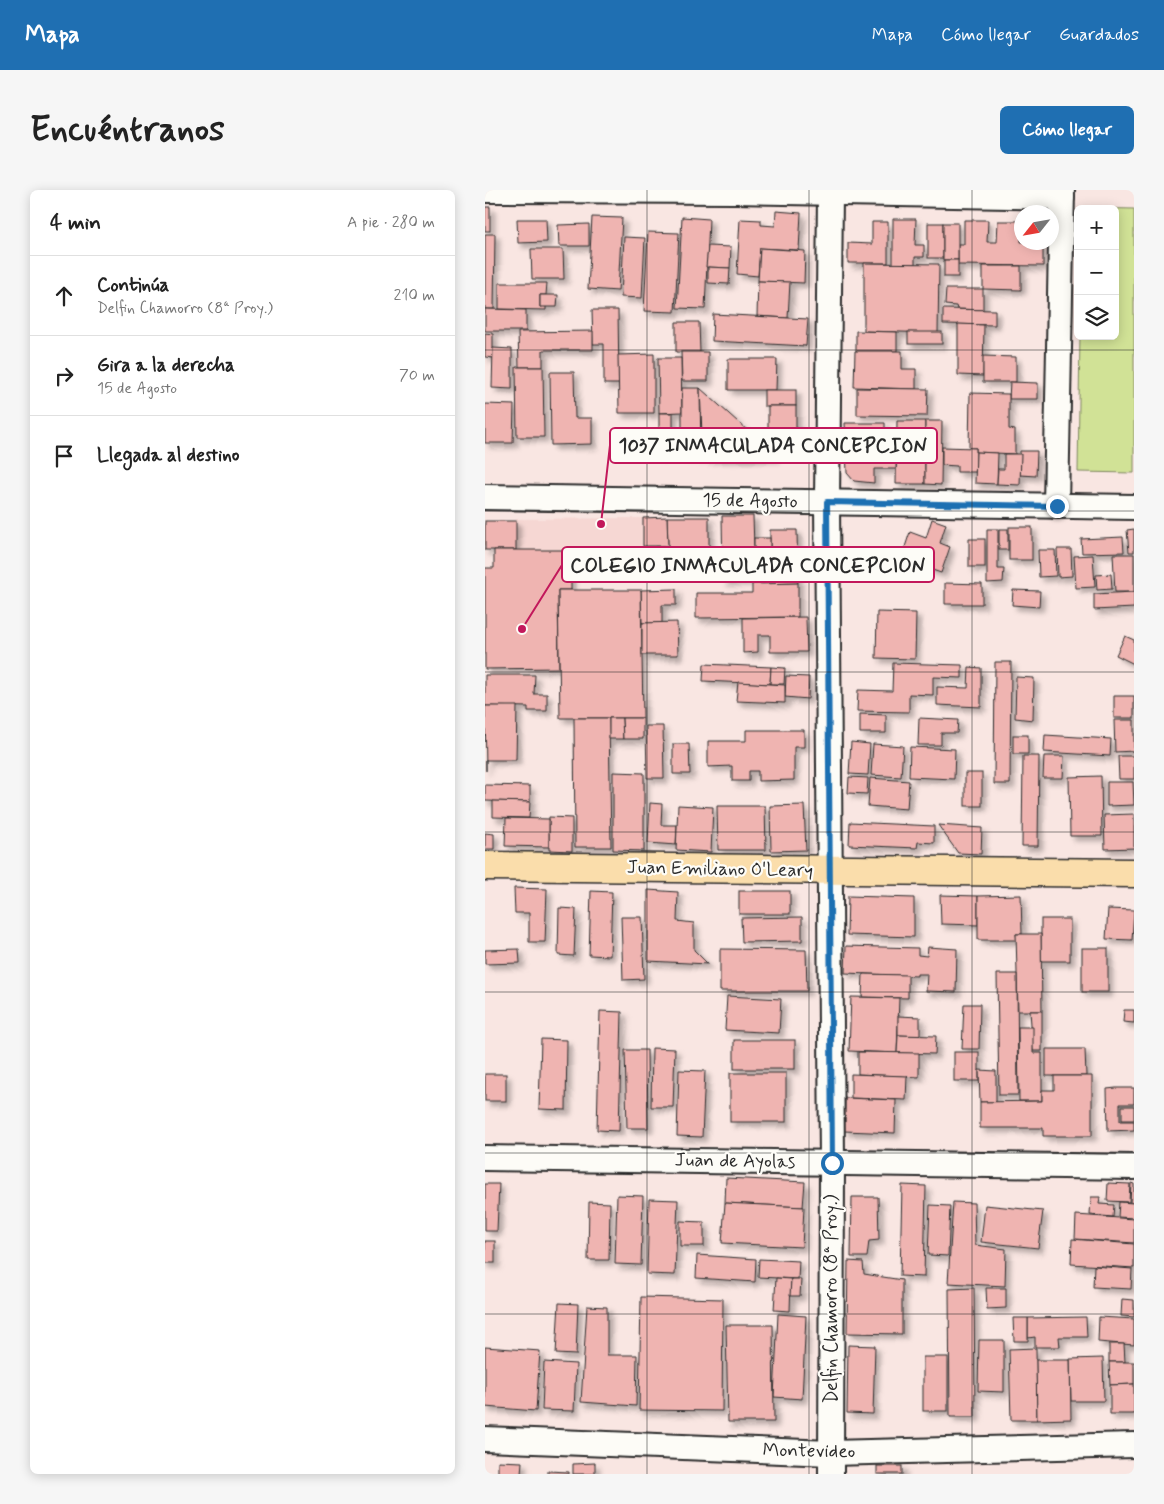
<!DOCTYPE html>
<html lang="es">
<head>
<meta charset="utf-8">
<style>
	body { margin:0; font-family:Mynerve,sans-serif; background:#f6f6f6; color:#222 }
	.controls { position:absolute; right:15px; top:15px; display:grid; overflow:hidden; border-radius:8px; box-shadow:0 2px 12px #0003 }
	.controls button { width:45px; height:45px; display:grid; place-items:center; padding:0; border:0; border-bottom:1px solid #e0e0e0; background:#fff; color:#222; font:25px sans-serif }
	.compass { position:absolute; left:529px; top:15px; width:45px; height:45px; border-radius:50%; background:#fff; box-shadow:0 2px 12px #0003; rotate:239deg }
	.stop { position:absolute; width:15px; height:15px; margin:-11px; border:4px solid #1f6fb2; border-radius:50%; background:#fff }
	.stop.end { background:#1f6fb2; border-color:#fff; box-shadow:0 1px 5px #0008 }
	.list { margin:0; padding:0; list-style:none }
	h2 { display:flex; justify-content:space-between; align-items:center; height:65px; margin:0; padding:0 20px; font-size:21px }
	h2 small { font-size:16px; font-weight:400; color:#767676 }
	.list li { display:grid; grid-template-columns:32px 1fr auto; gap:15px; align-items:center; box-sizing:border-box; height:80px; padding:0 20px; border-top:1px solid #e0e0e0 }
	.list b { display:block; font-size:19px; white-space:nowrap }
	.list p { margin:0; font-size:16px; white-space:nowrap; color:#767676 }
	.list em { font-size:16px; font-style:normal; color:#767676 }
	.icon { flex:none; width:28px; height:28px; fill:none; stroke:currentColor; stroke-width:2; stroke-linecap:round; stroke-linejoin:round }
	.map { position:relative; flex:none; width:649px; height:1284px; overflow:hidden; border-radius:8px }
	header { display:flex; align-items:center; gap:30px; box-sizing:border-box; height:70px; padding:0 25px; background:#1f6fb2; color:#fff }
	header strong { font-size:24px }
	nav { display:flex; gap:28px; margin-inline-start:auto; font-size:18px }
	.intro { display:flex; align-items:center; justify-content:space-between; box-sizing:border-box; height:120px; padding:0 30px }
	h1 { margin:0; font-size:35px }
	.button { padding:12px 22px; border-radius:8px; background:#1f6fb2; color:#fff; font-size:18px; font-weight:700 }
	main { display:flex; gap:30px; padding:0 30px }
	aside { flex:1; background:#fff; border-radius:8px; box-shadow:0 2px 12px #0003 }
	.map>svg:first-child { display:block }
</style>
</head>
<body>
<header>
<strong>Mapa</strong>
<nav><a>Mapa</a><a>Cómo llegar</a><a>Guardados</a></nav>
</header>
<div class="intro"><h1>Encuéntranos</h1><a class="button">Cómo llegar</a></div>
<main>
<aside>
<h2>4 min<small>A pie · 280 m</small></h2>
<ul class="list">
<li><svg class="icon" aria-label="ahead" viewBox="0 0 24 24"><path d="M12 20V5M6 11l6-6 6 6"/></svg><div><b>Continúa</b><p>Delfin Chamorro (8ª Proy.)</p></div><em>210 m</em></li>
<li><svg class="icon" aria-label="right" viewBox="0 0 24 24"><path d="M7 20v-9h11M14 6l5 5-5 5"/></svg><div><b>Gira a la derecha</b><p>15 de Agosto</p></div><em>70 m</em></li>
<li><svg class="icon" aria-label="arrive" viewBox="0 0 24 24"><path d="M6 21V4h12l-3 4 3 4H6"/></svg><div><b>Llegada al destino</b></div></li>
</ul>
</aside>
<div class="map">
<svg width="649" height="1284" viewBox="0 0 649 1284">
	<defs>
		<filter id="shadow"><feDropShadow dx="4.5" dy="4.5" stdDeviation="2.5" flood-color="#0004"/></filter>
	</defs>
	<rect width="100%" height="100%" fill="#f9e6e2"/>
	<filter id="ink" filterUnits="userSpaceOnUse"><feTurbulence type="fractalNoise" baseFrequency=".02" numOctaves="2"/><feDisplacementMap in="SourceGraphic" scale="10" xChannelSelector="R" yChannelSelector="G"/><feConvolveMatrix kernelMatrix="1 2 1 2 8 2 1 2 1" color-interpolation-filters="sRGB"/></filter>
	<g filter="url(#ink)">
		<polygon fill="#f6d7d3" points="158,328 158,390 88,390 88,360 31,360 31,329"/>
		<polygon fill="#d1e296" stroke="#7e8660" points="597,18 649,19 649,283 593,282 595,146 630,146 630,19"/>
		<g fill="#efb4b1" stroke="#2b2b2b" filter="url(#shadow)">
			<rect x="0" y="17" width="5" height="24"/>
			<polygon points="291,21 316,23 314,60 275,58 273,86 252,84 255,29 276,30 276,35 290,36"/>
			<polygon points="107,27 137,28 133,101 103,99"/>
			<polygon points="197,27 224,29 220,119 192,118"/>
			<polygon points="32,29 61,29 62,52 33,53"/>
			<polygon points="408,29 431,29 430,55 439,55 439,67 430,67 430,74 408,74"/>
			<polygon points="479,30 503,30 502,52 512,52 513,31 536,31 536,52 558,52 558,76 473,75 473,54 479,54"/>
			<polygon points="387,32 403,32 403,73 363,73 363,53 387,54"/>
			<rect x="443" y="33" width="15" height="35"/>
			<rect x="458" y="33" width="15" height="37"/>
			<polygon points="104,34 104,56 74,56 73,35"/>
			<polygon points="163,42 194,43 190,122 159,121"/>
			<polygon points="0,44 10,44 9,119 0,119"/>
			<polygon points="139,47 160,48 157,108 136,107"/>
			<polygon points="223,56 246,57 245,78 221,77"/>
			<polygon points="275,58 320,61 319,93 273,91"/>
			<polygon points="46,59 78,59 79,89 47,89"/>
			<rect x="459" y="70" width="14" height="17"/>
			<polygon points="379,73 454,74 453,143 379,141"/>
			<polygon points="498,76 536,76 536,100 498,99"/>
			<polygon points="223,77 245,78 244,94 223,93"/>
			<polygon points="273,91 305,92 303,128 272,126"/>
			<polygon points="14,93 62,93 61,105 55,105 55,117 61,116 61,120 14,119"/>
			<polygon points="461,99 498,99 498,120 472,119 471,116 460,115"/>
			<polygon points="55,105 73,105 72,117 55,117"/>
			<polygon points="0,119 41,120 41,141 0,141"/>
			<polygon points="458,119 510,120 510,135 458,134"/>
			<polygon points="107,120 133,120 134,194 119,194 119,154 108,154"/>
			<polygon points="228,124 323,129 321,156 227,151"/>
			<polygon points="191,132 214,132 215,162 191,162"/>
			<polygon points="473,134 499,135 498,186 473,185"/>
			<polygon points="108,141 108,160 58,160 58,177 34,177 33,142"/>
			<polygon points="371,141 412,142 412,161 371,161"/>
			<rect x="423" y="142" width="34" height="12"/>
			<polygon points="0,143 8,144 8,168 0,167"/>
			<polygon points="8,158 27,159 27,199 7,198"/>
			<polygon points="370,161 417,161 417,179 431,179 431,199 369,197"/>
			<polygon points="196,162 223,162 223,191 197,191"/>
			<polygon points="169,164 169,223 134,223 133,165"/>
			<polygon points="498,166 531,167 531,192 498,192"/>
			<polygon points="173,168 196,168 197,222 174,223"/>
			<polygon points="243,169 292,169 291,200 243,200"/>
			<polygon points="31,177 58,177 59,247 32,247"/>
			<polygon points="65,182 89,182 90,228 107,228 107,254 66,255"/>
			<polygon points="525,192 553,193 553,209 524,209"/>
			<polygon points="197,198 215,198 216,267 197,267"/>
			<polygon points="215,198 292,267 218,268"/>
			<polygon points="372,198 443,199 442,226 372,225"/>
			<rect x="279" y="200" width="32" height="16"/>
			<polygon points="485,203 524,204 524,239 530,240 530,264 491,262 491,258 484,258"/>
			<polygon points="0,214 29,215 28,253 0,253"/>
			<rect x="283" y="216" width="28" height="41"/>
			<rect x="174" y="223" width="14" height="43"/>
			<polygon points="412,231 440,231 440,294 411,294"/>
			<polygon points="440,231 457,231 456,295 440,294"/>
			<polygon points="360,233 400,233 400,244 412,244 411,279 389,279 389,293 369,291 362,283"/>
			<polygon points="457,257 491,258 491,282 472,282 472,276 457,275"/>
			<polygon points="535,261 552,261 551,286 535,285"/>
			<polygon points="491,262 513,263 512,294 490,293"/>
			<polygon points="519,264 536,264 535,295 512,294 513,279 519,279"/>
			<polygon points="237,326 268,326 270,390 238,391"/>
			<polygon points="182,327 224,327 224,373 171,373 171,356 183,356"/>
			<polygon points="182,327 183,356 158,356 158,328"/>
			<polygon points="447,329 461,334 455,353 465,357 456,383 416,369 425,342 441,348"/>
			<rect x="0" y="331" width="31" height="29"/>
			<rect x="524" y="337" width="23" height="33"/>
			<polygon points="502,339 513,339 513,379 519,379 518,392 502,393"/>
			<rect x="514" y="339" width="9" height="21"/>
			<polygon points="649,339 649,362 644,362 642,340"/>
			<polygon points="285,340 312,340 313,393 278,394 277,373 285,373"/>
			<polygon points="638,347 639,362 597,363 596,349"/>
			<rect x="269" y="348" width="16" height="25"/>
			<rect x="484" y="349" width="16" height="28"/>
			<polygon points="572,359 586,359 587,386 573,387"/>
			<polygon points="9,360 78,360 78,382 86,381 86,400 73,400 74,478 0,479 0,378 9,378"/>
			<polygon points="553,360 570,360 571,386 554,387"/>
			<polygon points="628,364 649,364 649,402 630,402"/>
			<polygon points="608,365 610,397 591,398 589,366"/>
			<polygon points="626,384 627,399 612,400 611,385"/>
			<polygon points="313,393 313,427 211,428 211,403 267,403 267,394"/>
			<polygon points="460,393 497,394 497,414 460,414"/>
			<polygon points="191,399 191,415 177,415 177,433 157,433 156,400"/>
			<polygon points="73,400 156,400 158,528 75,528"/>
			<polygon points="528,400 555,401 554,417 527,415"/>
			<polygon points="649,402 649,418 609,420 609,404"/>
			<polygon points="392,422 431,423 430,469 391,468"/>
			<polygon points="321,427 322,462 285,462 285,445 273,445 273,462 258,463 258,428"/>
			<polygon points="192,432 193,465 157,465 157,433"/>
			<polygon points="640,446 649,450 649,474 631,465"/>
			<polygon points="510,472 526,472 525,594 509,594"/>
			<polygon points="408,473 477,475 477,488 448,487 448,505 424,504 424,522 372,521 373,500 407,501"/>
			<polygon points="219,474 286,477 285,494 218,491"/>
			<polygon points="286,477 300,478 299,494 285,494"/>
			<polygon points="484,477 496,478 496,517 452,515 452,497 483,498"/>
			<polygon points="0,485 50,485 49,504 62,504 62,521 43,521 43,517 0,516"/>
			<polygon points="301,486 324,487 323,509 300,507"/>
			<polygon points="531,487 549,488 548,530 530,528"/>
			<polygon points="253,492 300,495 300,513 251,511"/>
			<rect x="629" y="506" width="20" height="22"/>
			<polygon points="0,516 32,516 31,570 1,570 1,581"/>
			<polygon points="375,524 401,525 401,543 375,543"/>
			<polygon points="89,528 124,528 126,657 90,657"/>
			<polygon points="124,528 137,528 138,549 124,549"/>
			<polygon points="137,528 158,528 158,549 138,549"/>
			<polygon points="434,528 473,530 472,543 456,543 456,555 433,555"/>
			<polygon points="629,530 649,530 649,561 630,562"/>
			<polygon points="161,536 178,536 179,588 162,588"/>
			<polygon points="261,540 319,540 319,557 309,557 309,590 273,591 273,581 264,581 264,591 247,591 247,576 223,577 223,551 261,551"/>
			<rect x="528" y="545" width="15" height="19"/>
			<polygon points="560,545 626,549 625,566 559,562"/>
			<polygon points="366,552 385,554 383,585 364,584"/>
			<polygon points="188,554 204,554 205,584 188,584"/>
			<polygon points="388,554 418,556 416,587 386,585"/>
			<polygon points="425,557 470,559 469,589 424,587"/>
			<polygon points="538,566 554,566 553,656 537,656"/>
			<polygon points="559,566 579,566 578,588 558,588"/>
			<polygon points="633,566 649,566 649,589 634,589"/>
			<polygon points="128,582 159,583 159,661 128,660"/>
			<rect x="480" y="583" width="17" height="33"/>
			<polygon points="616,586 617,646 585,646 584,587"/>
			<polygon points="364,587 383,588 382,604 363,603"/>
			<polygon points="385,588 424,591 422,619 383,616"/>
			<polygon points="622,592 648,592 649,615 622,616"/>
			<polygon points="0,595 45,596 45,612 0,611"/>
			<polygon points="8,611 45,612 44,628 8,627"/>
			<polygon points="165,613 177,614 176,635 192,635 191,655 163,653"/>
			<polygon points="193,615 228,617 226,662 191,660"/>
			<polygon points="319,615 321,660 286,661 285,616"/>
			<polygon points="232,616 280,616 281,660 233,660"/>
			<polygon points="649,624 649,658 620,659 619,625"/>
			<polygon points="64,627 87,628 87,661 64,660"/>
			<polygon points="21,628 64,629 64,657 20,656"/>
			<polygon points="365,632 449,636 449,653 433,652 432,658 364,655"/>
			<polygon points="453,635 497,638 496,664 473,663"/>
			<polygon points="0,643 9,644 9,659 0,659"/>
			<polygon points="29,698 62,699 60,752 44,752 44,723 30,723"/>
			<polygon points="163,700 193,702 192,731 209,733 209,760 223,774 163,771"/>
			<polygon points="106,701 127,702 125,766 104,765"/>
			<rect x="254" y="701" width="51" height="23"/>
			<polygon points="455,705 493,706 493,735 456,734"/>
			<polygon points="536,705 537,744 531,744 532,750 493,750 493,706"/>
			<polygon points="363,706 429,708 429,747 362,745"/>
			<polygon points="74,718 91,719 89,766 73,765"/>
			<polygon points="623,719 649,720 647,750 621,749"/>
			<polygon points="136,727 157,727 159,789 138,790"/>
			<polygon points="317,727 317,751 257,752 256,728"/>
			<rect x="556" y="729" width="29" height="42"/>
			<polygon points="531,744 556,744 557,821 533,821"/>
			<polygon points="361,756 433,758 433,765 442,766 443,757 472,759 471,802 441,801 442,784 432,784 432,786 360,783"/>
			<rect x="597" y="758" width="26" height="44"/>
			<polygon points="34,759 35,773 0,774 0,760"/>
			<polygon points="235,759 321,760 322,801 235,801"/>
			<polygon points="378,784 423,785 423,808 377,807"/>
			<polygon points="512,784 532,784 533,905 514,905"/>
			<polygon points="242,806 296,809 294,843 240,840"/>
			<polygon points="366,807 414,808 412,863 364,861"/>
			<polygon points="479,814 495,814 494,859 477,859"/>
			<polygon points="639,820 649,820 649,833 638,832"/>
			<polygon points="115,821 137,822 134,941 112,940"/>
			<polygon points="545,821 557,821 557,861 548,861"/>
			<polygon points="413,826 435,827 435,846 413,845"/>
			<polygon points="533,837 548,837 548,863 557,863 557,911 534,911"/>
			<polygon points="413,845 451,846 450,864 412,863"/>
			<polygon points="56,849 82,850 81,920 54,919"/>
			<rect x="249" y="850" width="61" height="29"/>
			<polygon points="167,858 190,859 188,917 166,917"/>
			<polygon points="561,859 600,859 601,886 561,886"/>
			<polygon points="140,860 162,860 163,938 142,938"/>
			<polygon points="373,862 434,863 434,887 373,884"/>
			<rect x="469" y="862" width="25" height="29"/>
			<polygon points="194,880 220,881 217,947 192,946"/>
			<polygon points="494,880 511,881 511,912 495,912"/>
			<rect x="245" y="883" width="56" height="49"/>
			<rect x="0" y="884" width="21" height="27"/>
			<polygon points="366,884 422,886 421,910 366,908"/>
			<polygon points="569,886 607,886 607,946 558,946 558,938 495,938 495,912 557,911 557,900 569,900"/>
			<polygon points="631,898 649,898 649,914 635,914 635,931 649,931 649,940 623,941 622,899"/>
			<polygon points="360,908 411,910 410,943 359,941"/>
			<rect x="637" y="916" width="12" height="14"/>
			<polygon points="241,988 320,992 318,1017 240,1013"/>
			<polygon points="623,993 645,994 644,1012 622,1011"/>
			<polygon points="646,993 649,994 649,1013 645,1013"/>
			<polygon points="0,994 14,994 12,1041 0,1041"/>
			<polygon points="417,995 441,996 439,1087 415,1086"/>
			<polygon points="132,1005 158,1006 156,1075 130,1074"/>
			<polygon points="367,1007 393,1007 394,1050 384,1051 382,1067 366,1067"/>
			<polygon points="606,1007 615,1007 614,1014 629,1015 628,1027 605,1025"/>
			<polygon points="164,1009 193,1010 190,1085 162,1084"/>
			<polygon points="104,1012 125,1013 124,1070 103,1070"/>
			<polygon points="468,1012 489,1013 490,1055 521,1059 520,1096 463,1093"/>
			<polygon points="634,1012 649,1013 649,1028 633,1027"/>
			<polygon points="240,1013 319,1017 317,1057 237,1053"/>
			<polygon points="445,1015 465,1016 463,1066 443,1065"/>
			<polygon points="500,1015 558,1021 553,1058 496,1052"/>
			<polygon points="591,1025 649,1029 649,1053 590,1049"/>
			<polygon points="195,1031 219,1032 219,1056 195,1056"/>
			<polygon points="587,1049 649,1054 649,1078 586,1074"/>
			<rect x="0" y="1051" width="10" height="22"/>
			<polygon points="212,1065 271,1069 270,1092 211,1088"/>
			<polygon points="274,1069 314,1071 313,1089 273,1087"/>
			<polygon points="363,1071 378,1072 379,1084 417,1090 417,1144 362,1143"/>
			<polygon points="609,1076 647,1079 646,1099 608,1097"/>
			<polygon points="291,1088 306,1089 305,1121 289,1120"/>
			<polygon points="306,1089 316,1089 315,1106 305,1106"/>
			<polygon points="489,1098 490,1227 465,1227 464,1099"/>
			<polygon points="501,1098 521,1098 521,1118 502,1119"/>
			<polygon points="156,1107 238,1109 237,1221 154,1220"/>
			<polygon points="637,1109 649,1110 649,1127 636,1126"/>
			<polygon points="74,1113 93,1114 91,1165 71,1164"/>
			<polygon points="102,1116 122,1117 122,1165 152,1165 151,1216 96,1212"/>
			<polygon points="293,1124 321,1126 317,1209 289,1207"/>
			<polygon points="601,1127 602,1147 574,1147 575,1157 550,1157 550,1147 543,1148 543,1128"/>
			<polygon points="614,1127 649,1129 649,1155 613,1152"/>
			<polygon points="528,1128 543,1128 543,1151 529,1151"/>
			<polygon points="241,1135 288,1135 289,1232 243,1232"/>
			<polygon points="494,1150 519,1150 519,1202 493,1201"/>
			<polygon points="624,1154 639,1154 640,1172 624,1172"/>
			<polygon points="363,1155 390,1156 388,1224 362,1223"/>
			<polygon points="0,1157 55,1161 51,1221 0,1217"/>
			<polygon points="551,1158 552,1230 526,1230 524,1159"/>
			<rect x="438" y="1167" width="25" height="54"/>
			<polygon points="618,1168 619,1211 586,1211 585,1169"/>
			<polygon points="551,1170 585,1170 586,1229 552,1230"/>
			<polygon points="59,1172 91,1174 89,1221 57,1220"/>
			<polygon points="624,1172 649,1172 649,1194 625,1195"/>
			<polygon points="649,1194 649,1224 625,1224 625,1195"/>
			<polygon points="13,1271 37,1272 36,1284 13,1284"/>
			<polygon points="110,1273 110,1284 88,1284 88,1274"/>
			<rect x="392" y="1276" width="25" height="8"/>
			<polygon points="63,1281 84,1282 84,1284 63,1284"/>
		</g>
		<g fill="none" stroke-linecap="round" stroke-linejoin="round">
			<g stroke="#2b2b2b" stroke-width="28">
				<g id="street">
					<polyline points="0,0 250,1 577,7"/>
					<polyline points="345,4 342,312 347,973 346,1284"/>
					<polyline points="0,307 649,317"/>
					<polyline points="571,316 577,0"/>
					<polyline points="0,968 649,977"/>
					<polyline points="0,1249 346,1263 649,1255"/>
				</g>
			</g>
			<g stroke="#2b2b2b" stroke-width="31">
				<polyline id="primary" points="0,676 649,683"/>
			</g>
			<use href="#street" stroke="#fdfcf7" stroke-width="24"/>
			<use href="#primary" stroke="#faddab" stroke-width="28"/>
		</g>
	</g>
	<g fill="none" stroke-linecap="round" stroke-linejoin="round" filter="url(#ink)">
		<polyline stroke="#1f6fb2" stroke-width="6" points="347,973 342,312 572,316"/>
	</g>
	<path fill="none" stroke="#2b2b2b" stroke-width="1" stroke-opacity="0.55" d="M162,0V1284M324,0V1284M487,0V1284M0,160H649M0,321H649M0,482H649M0,642H649M0,802H649M0,963H649M0,1124H649"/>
	<g text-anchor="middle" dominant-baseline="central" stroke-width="4.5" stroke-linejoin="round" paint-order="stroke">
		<g font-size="19" fill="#2b2b2b" stroke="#fdfcf7">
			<text transform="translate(265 311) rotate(1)">15 de Agosto</text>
			<text transform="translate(235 679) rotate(1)">Juan Emiliano O'Leary</text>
			<text transform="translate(250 971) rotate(1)">Juan de Ayolas</text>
			<text transform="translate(346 1109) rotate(-90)">Delfin Chamorro (8ª Proy.)</text>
			<text transform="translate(324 1261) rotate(1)">Montevideo</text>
		</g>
	</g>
	<path fill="none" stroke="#c2185b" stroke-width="2" d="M116 334L125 255M37 439L77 375"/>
	<g fill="#c2185b" stroke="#fdfcf7" stroke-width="2">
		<circle cx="116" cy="334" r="5"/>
		<circle cx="37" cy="439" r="5"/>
	</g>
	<g fill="#fdfcf7" stroke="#c2185b" stroke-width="2">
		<rect x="125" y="238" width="327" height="35" rx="5"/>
		<rect x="77" y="357" width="372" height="35" rx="5"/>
	</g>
	<g font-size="20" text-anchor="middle" font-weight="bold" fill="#2b2b2b">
		<text x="288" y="262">1037 INMACULADA CONCEPCION</text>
		<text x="263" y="382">COLEGIO INMACULADA CONCEPCION</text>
	</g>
</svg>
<div class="controls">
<button>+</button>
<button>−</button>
<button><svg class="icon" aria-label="layers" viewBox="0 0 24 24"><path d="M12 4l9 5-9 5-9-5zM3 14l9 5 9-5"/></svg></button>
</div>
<svg class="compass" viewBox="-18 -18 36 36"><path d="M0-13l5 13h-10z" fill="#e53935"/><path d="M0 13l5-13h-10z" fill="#767676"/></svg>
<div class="stop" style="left:347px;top:973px"></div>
<div class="stop end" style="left:572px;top:316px"></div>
</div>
</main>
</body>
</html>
